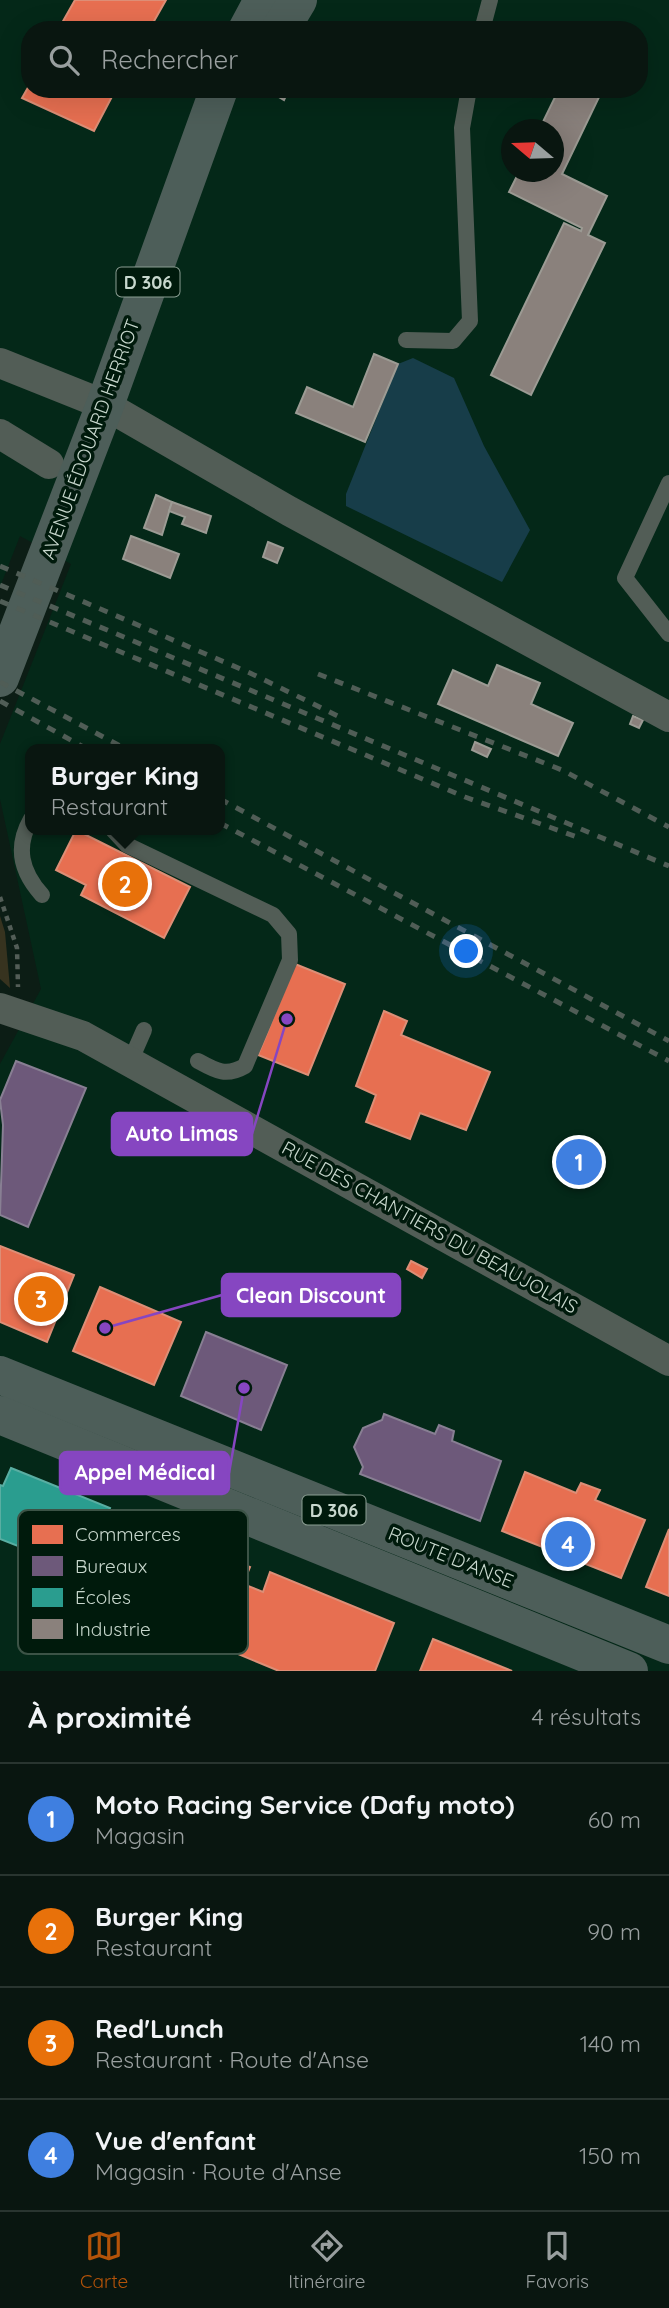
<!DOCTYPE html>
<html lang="fr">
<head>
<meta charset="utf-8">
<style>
	body { margin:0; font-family:Quicksand,sans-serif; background:#121f19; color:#f1f3f6 }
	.compass { position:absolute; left:501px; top:119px; width:63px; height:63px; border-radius:50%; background:#091610; box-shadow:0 7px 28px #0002; rotate:289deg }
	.you { position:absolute; left:467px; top:952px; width:24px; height:24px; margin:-18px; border:5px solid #fff; border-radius:50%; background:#1a73e8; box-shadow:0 0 0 10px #1a73e833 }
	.badge { display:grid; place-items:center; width:46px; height:46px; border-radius:50%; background:#b45309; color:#fff; font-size:23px; font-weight:700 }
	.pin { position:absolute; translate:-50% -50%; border:4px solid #fff; box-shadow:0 2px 7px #0006 }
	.popup { position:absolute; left:25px; top:744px; width:200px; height:91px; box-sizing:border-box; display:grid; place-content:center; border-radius:14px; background:#091610; filter:drop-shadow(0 2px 5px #0005); font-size:23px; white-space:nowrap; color:#999f9f }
	.popup b { font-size:26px; color:#f1f3f6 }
	.popup::after { content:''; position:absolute; left:50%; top:100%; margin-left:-14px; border:14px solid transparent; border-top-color:#091610 }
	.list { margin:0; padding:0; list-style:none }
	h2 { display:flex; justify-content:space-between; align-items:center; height:91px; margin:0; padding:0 28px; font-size:30px }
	h2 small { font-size:23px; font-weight:400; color:#999f9f }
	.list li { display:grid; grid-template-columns:46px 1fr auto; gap:21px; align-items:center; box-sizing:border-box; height:112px; padding:0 28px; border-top:2px solid #293530 }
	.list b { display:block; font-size:26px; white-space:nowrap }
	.list p { margin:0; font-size:23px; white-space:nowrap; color:#999f9f }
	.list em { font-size:23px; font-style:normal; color:#999f9f }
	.icon { flex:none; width:38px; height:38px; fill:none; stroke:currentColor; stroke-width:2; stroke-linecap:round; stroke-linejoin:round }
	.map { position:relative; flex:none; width:669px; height:1671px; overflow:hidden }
	.search { position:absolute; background:#091610; box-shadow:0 7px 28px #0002; left:21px; right:21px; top:21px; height:77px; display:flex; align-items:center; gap:18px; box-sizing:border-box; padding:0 24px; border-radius:28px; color:#999f9f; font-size:26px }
	.sheet { height:539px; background:#091610 }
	nav { display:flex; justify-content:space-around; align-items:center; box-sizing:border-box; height:98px; border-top:2px solid #293530; background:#091610; font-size:19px; color:#999f9f }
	nav a { display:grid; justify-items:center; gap:4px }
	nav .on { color:#b45309 }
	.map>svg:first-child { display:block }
</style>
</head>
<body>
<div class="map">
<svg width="669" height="1671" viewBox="0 0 669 1671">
	<rect width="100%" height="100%" fill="#0c1d15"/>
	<path fill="#042818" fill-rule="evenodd" d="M0,0H669V1671H0V1064L41,989L0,799V744L71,564L20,536L0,587ZM30,30H639V89H30ZM512,130H554V172H512ZM31,749H220V830H31Z"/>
	<polygon fill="#37331f" points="0,916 5,932 10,988 0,979"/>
	<polygon fill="#173d49" points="413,358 454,378 484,446 530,530 502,582 346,506 346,494 398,364"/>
	<g fill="#e76f51" stroke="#dd8e76" stroke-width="2">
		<polygon points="75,0 166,0 149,30 58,30"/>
		<polygon points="30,84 30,89 116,89 94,131 22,98"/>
		<polygon points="76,830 190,887 164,938 81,895 86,885 56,870"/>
		<polygon points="295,964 345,984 308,1075 258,1055"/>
		<polygon points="384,1011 407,1021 401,1035 490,1072 466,1130 420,1113 410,1139 366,1122 376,1095 356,1086"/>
		<polygon points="0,1246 74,1275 47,1342 0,1322"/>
		<polygon points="411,1261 427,1269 422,1278 407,1269"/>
		<polygon points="100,1287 181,1322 154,1385 73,1351"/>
		<polygon points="525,1472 576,1493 581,1483 600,1490 595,1500 645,1520 621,1578 502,1531"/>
		<polygon points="130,1518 250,1567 243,1584 263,1592 270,1572 394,1623 375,1671 279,1671 238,1654 245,1637 226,1629 219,1645 98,1595"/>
		<polygon points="669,1529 669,1596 646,1587"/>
		<polygon points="433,1639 512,1671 420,1671"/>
	</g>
	<g fill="#6d597a" stroke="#887f93" stroke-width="2">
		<polygon points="16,1061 86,1088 28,1227 0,1215 3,1125 0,1100"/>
		<polygon points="206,1332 287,1365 261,1430 181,1396"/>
		<polygon points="384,1414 435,1434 439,1425 454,1431 452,1441 501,1461 480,1521 360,1474 363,1467 354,1447 363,1428 382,1420"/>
	</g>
	<polygon fill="#2a9d8f" stroke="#59aea2" stroke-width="2" points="11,1468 110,1508 84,1572 0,1539 0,1485 3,1486"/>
	<g fill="#8a817c" stroke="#9c9b94" stroke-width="2">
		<polygon points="275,89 289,89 284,100 272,93"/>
		<polygon points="559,89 593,89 601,93 562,174 607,196 588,235 605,243 531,395 491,375 564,223 581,231 582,228 509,192 519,172 554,172 554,130 539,130"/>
		<polygon points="374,354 398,364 365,442 296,413 307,387 353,407"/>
		<polygon points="156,495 172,502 162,535 144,528"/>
		<polygon points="172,502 211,516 206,533 182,524 185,517 169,511"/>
		<polygon points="131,536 179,554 170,578 123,559"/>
		<polygon points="268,542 283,548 277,563 263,557"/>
		<polygon points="497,665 540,683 531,704 573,723 558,756 438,704 453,670 488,686"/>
		<polygon points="633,716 643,720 639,728 630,724"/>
		<polygon points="475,742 491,749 487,757 472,750"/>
	</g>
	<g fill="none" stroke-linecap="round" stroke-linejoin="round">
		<polyline stroke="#535d57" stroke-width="4.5" stroke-dasharray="5 5" stroke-linecap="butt" points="0,897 17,948 18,987"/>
		<g stroke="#525d56" stroke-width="16">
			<polyline points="482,30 490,0"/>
			<polyline points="406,340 453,341 470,321 462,128 469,89"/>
			<polyline points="669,483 625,578 669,634"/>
			<path d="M31,819C15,847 21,872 42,895"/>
			<path d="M113,830L127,845L273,915L289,934L290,960L245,1066C226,1077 216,1071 198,1061"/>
			<polyline points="130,1062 144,1030"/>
		</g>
		<g stroke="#525d56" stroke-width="30">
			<polyline points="0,363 105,405 289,511 669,717"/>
			<polyline points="0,434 49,464"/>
			<polyline points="0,1008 83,1036 669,1361"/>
		</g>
		<g stroke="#4d5e59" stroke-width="38">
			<polyline points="247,30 263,0"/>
			<polyline points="280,30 298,0"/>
			<polyline points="0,678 105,405 219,89"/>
			<polyline points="0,1375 669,1645"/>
			<polyline points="0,1415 629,1671"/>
		</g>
		<g stroke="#505d56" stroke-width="5" stroke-dasharray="9 9" stroke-linecap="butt">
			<polyline points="0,566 250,673 342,718"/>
			<polyline points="0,585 669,866"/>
			<polyline points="0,601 465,797 580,838"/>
			<polyline points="318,674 562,770 669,827"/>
			<polyline points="0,682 126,749"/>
			<polyline points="0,701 87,749"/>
			<polyline points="220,799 669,1041"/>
			<polyline points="220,823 669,1061"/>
		</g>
	</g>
	<g text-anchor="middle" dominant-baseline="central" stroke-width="7" stroke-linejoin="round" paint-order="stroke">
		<g fill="#001a0c" stroke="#8b9e93" stroke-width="2">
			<rect x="116.5" y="267.5" width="63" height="29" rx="5"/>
			<rect x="302.5" y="1495.5" width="63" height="29" rx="5"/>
		</g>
		<g font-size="18" font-weight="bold" fill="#c7d7cd">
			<text x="148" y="282">D 306</text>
			<text x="334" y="1510">D 306</text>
		</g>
		<g font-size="19" fill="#c7d7cd" stroke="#001a0c">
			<text transform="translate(90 439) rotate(-70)">AVENUE ÉDOUARD HERRIOT</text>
			<text transform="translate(430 1227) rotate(29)">RUE DES CHANTIERS DU BEAUJOLAIS</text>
			<text transform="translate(451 1557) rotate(22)">ROUTE D'ANSE</text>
		</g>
	</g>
	<rect x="18" y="1510" width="230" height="144" rx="10" fill="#001a0c" stroke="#3c5346" stroke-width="2"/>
	<rect x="32" y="1525" width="31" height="19" fill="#e76f51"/>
	<rect x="32" y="1556" width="31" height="20" fill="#6d597a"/>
	<rect x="32" y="1588" width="31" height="19" fill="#2a9d8f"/>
	<rect x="32" y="1619" width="31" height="20" fill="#8a817c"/>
	<g font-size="19" fill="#c7d7cd">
		<text x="75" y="1541">Commerces</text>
		<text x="75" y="1573">Bureaux</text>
		<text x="75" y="1604">Écoles</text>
		<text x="75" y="1636">Industrie</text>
	</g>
	<path fill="none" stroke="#8646c1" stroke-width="2.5" d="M287 1019L252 1134M105 1328L222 1295M244 1388L229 1473"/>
	<g fill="#8646c1" stroke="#001a0c" stroke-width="2.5">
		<circle cx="287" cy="1019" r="7"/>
		<circle cx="105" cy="1328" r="7"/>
		<circle cx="244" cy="1388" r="7"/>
	</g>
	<g fill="#8646c1" stroke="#8646c1" stroke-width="2.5">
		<rect x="112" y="1113" width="140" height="42" rx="7"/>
		<rect x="222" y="1274" width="178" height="42" rx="7"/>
		<rect x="60" y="1452" width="169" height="42" rx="7"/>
	</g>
	<g font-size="21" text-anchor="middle" font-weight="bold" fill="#fff">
		<text x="182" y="1141">Auto Limas</text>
		<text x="311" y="1303">Clean Discount</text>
		<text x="145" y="1480">Appel Médical</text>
	</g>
</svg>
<svg class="compass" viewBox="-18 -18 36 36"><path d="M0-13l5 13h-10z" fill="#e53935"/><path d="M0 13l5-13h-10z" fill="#999f9f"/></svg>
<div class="you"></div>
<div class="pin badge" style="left:579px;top:1162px;background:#3f7fe0">1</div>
<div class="pin badge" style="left:125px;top:884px;background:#e8710a">2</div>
<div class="popup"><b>Burger King</b>Restaurant</div>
<div class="pin badge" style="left:41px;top:1299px;background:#e8710a">3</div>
<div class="pin badge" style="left:568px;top:1544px;background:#3f7fe0">4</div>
<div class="search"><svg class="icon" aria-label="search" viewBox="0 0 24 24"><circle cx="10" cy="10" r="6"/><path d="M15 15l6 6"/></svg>Rechercher</div>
</div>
<section class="sheet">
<h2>À proximité<small>4 résultats</small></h2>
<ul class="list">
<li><span class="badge" style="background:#3f7fe0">1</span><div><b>Moto Racing Service (Dafy moto)</b><p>Magasin</p></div><em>60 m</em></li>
<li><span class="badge" style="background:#e8710a">2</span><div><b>Burger King</b><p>Restaurant</p></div><em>90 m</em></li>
<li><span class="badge" style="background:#e8710a">3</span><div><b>Red'Lunch</b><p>Restaurant · Route d'Anse</p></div><em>140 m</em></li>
<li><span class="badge" style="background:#3f7fe0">4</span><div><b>Vue d'enfant</b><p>Magasin · Route d'Anse</p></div><em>150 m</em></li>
</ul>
</section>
<nav>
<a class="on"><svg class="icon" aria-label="map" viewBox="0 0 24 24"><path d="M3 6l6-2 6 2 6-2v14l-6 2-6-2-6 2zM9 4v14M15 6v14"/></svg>Carte</a>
<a><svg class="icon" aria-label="directions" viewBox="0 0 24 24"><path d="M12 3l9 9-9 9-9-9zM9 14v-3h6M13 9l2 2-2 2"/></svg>Itinéraire</a>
<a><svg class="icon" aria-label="saved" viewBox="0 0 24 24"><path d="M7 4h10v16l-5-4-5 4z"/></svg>Favoris</a>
</nav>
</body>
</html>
